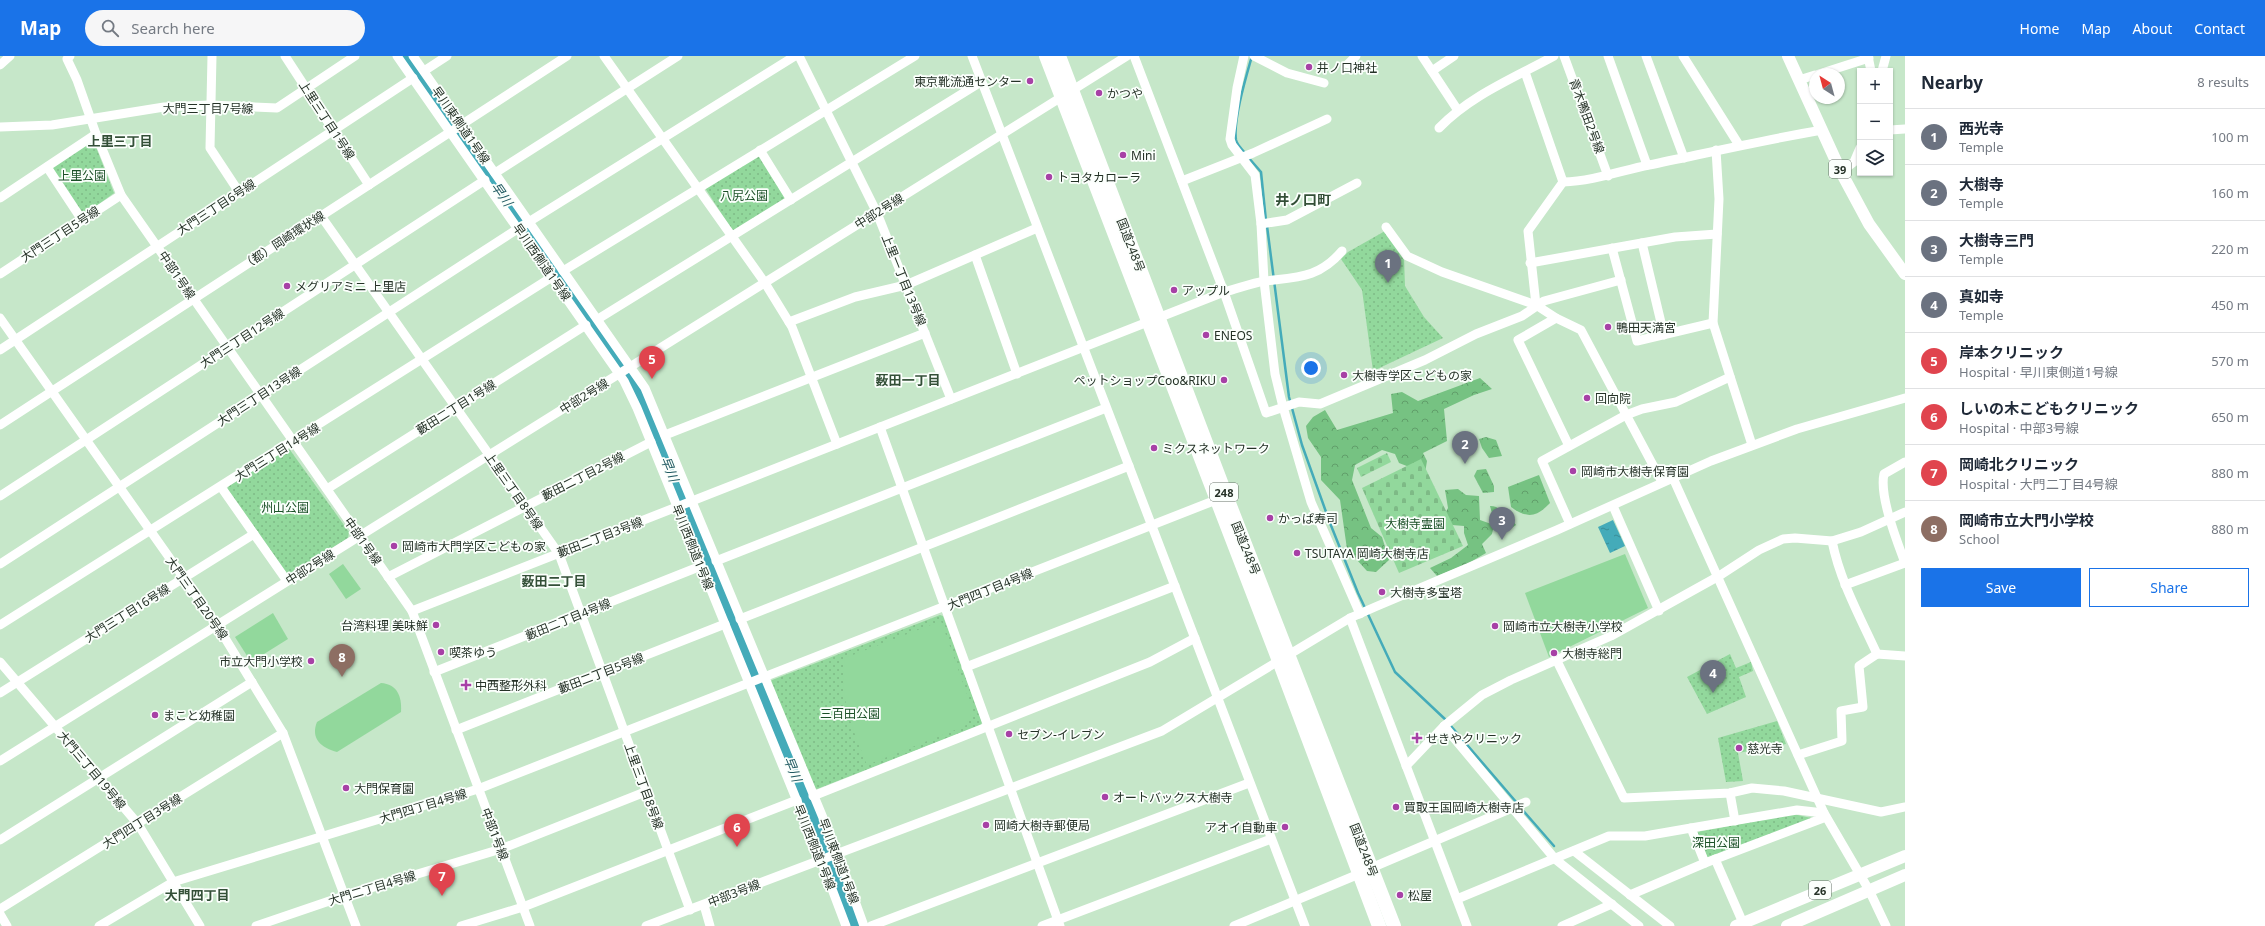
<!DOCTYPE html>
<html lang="en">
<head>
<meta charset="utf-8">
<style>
	body { margin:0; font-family:"Noto Sans","Noto Sans JP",sans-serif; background:#f6f6f7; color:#1f2937 }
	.controls { position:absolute; right:12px; top:12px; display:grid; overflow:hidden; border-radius:0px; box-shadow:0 1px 3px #0004 }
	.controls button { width:36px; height:36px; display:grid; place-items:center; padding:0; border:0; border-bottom:1px solid #e0e1e3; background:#fff; color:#1f2937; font:20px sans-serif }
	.compass { position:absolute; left:1809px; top:12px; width:36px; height:36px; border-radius:50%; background:#fff; box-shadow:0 1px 3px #0004; rotate:324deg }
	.you { position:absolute; left:1311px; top:312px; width:14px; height:14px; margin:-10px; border:3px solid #fff; border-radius:50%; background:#1a73e8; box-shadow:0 0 0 6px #1a73e833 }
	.badge { display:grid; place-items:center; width:26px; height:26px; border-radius:50%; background:#1a73e8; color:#fff; font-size:13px; font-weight:700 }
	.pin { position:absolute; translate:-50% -33px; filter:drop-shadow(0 1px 2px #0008) }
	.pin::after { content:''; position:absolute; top:21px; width:14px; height:12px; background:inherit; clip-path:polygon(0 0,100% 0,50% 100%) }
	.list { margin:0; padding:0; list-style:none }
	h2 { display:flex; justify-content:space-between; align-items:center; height:52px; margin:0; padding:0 16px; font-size:17px }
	h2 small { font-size:13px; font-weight:400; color:#747a83 }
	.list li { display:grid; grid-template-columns:26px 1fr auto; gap:12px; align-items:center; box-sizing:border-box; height:56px; padding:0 16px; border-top:1px solid #e0e1e3 }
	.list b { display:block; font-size:15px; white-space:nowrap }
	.list p { margin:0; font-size:13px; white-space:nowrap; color:#747a83 }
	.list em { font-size:13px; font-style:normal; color:#747a83 }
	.actions { display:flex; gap:8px; padding:12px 16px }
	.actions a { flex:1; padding:9px 0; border:1px solid #1a73e8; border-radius:0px; text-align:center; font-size:14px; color:#1a73e8 }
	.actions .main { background:#1a73e8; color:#fff }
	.icon { flex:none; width:22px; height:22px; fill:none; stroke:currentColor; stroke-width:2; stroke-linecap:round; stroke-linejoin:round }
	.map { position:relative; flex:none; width:1905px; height:870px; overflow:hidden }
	header { display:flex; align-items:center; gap:24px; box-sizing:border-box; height:56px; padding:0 20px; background:#1a73e8; color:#fff }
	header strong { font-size:19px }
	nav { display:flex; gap:22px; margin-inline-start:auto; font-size:14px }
	.search { width:280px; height:36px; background:#f6f6f7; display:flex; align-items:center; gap:10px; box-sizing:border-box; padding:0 14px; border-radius:22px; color:#747a83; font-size:15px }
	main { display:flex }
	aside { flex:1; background:#fff }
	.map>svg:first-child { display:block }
</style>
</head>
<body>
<header>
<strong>Map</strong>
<div class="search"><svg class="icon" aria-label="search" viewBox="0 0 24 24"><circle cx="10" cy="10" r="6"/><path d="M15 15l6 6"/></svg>Search here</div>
<nav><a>Home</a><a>Map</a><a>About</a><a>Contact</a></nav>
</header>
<main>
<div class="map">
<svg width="1905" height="870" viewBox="0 0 1905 870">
	<defs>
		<pattern id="green-dots" width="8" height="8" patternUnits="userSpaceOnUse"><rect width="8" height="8" fill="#92d89c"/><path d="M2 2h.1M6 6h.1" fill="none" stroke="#7eba86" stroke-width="1.8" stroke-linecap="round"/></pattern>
		<pattern id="forest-crowns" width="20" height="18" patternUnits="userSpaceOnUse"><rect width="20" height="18" fill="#76c282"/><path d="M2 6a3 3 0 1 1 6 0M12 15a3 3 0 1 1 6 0" fill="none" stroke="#619e6a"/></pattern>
		<pattern id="cemetery-stones" width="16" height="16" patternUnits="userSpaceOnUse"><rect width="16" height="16" fill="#92d89c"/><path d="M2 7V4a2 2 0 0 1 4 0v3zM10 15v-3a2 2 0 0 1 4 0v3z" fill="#7eba86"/></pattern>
		<pattern id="water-ripples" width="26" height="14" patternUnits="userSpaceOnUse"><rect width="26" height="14" fill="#44abb9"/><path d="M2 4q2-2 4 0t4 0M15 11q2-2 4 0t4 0" fill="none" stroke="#398c96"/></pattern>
	</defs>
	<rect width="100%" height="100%" fill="#c6e7c9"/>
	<g fill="url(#green-dots)">
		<polygon points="91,85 94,86 114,137 84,159 52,115 53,111"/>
		<polygon points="757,100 761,101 786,140 785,144 735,175 732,174 705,132"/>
		<polygon points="1385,175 1404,202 1405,230 1424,261 1443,282 1373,315 1362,234 1341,203 1348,196"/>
		<polygon points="288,393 290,394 349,476 348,482 290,518 287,518 227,433 229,430"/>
		<polygon points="940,559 943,560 982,666 981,669 817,733 814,732 770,626 772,624"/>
		<polygon points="1730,598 1736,612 1751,606 1753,615 1739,621 1746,641 1707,658 1687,621"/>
		<polygon points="1777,665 1786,688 1738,697 1743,725 1726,726 1718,682"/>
		<polygon points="1793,758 1816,763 1708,803 1697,776"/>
	</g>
	<g fill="url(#forest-crowns)">
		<polygon points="1480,322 1492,333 1474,339 1444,353 1447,385 1423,397 1427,405 1425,417 1399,407 1395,398 1382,394 1355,409 1352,424 1371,472 1382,481 1389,504 1376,516 1367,515 1347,493 1340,444 1321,424 1321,401 1308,382 1306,370 1313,361 1325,354 1337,374 1393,357 1391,338 1402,336 1418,345"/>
		<polygon points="1486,381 1496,384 1502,400 1489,402 1482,392 1479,383"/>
		<polygon points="1486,413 1494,430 1494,436 1483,437 1474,420 1477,414"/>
		<path d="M1539,419L1550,447C1537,461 1527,463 1511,451L1508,431Z"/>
		<polygon points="1458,433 1466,439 1479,440 1480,464 1494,469 1492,478 1482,488 1486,497 1467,508 1437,520 1430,512 1451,502 1468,489 1464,477 1464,470 1452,469 1443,461 1448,452 1445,434"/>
		<path d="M1490,450C1499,449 1511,462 1516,469L1510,473L1493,461Z"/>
	</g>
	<g fill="url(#cemetery-stones)">
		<polygon points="1387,397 1391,406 1361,421 1357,412"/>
		<polygon points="1421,403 1463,490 1399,517 1362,432"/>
	</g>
	<g fill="#92d89c">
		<polygon points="1625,498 1648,552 1549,601 1525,537"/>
		<polygon points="343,508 361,533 346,543 329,518"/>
		<polygon points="273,557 288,583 251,606 235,581"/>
		<path d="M941,565L973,655L965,670L867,709C852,671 839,644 845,602Z"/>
		<path d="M381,627C397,628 402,640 401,656L337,696C322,692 310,683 317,666Z"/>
	</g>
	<polygon fill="url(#water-ripples)" points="1613,464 1625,490 1610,497 1598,471"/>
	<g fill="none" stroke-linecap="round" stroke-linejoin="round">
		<g stroke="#44abb9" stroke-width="2.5">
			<path d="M1245,97C1242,93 1237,89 1236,84C1233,64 1246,21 1252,0"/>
			<polyline points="1248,101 1261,116 1266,165"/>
			<polyline points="1267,170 1289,341 1302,389 1330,467 1358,537 1395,616 1447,665"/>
			<polyline points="1450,669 1517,747"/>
			<polyline points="1520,751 1554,790"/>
		</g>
		<polyline stroke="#44abb9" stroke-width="14" points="406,0 631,322 642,344 832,810 853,870"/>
		<g stroke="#fff" stroke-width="9">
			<polyline points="70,0 67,3 77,24 96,78 121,139 412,555 530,870"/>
			<polyline points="212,0 210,92 239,136"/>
			<polyline points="285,0 369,129"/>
			<polyline points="397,0 624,325 637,352 821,804 846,870"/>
			<polyline points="413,0 645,332 838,798 864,870"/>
			<polyline points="604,0 765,227 792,271 837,388"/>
			<polyline points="799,0 877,157 951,343"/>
			<polyline points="972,0 1305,870"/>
			<polyline points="1134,0 1224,236 1266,357 1299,346 1320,348 1425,304 1476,278 1522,260 1544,245 1621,224"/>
			<polyline points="1244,0 1237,32 1230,83 1232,89 1255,119 1261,168 1264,225 1275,318 1283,351 1311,446 1360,558"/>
			<polyline points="1254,0 1287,17 1324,27"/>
			<polyline points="1422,0 1457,53"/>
			<polyline points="1564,0 1608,120"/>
			<polyline points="1608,0 1647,109"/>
			<polyline points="1646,0 1684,102"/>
			<polyline points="1683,0 1739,89"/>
			<polyline points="1868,0 1871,15"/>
			<polyline points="1348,8 1356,0"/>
			<polyline points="0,9 10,0"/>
			<polyline points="424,15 447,0"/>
			<polyline points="1432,15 1454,0"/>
			<polyline points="1882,15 1886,0"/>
			<polyline points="1525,16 1563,126"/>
			<polyline points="1819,18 1869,2"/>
			<polyline points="1799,24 1815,19"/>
			<polyline points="0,71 52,69 164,51 210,49 277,52 355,0"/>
			<path d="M1439,72C1471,39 1514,22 1554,0"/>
			<polyline points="1890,74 1905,73"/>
			<polyline points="760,94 791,144"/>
			<polyline points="1716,94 1719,143 1713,267 1752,389"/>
			<polyline points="47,111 82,164"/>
			<polyline points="1841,116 1854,106 1860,92"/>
			<polyline points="495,117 678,0"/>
			<polyline points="1182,125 1253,97 1327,63"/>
			<path d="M1563,126C1593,125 1620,115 1649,109C1707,97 1764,84 1822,74"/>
			<polyline points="0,142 96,78"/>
			<polyline points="321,160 559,498 690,854"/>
			<polyline points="1261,168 1287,164 1357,127"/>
			<polyline points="1386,171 1407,200 1442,216 1536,249 1556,262 1581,274 1662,426"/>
			<polyline points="1642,187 1664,279"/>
			<polyline points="1612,192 1637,285 1713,267"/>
			<polyline points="975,199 1017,318"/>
			<polyline points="1530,207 1675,181 1717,178"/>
			<polyline points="563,215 915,0"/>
			<polyline points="0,218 121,139"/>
			<polyline points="1536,249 1528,175 1563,126"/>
			<polyline points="0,262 217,569 283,677 356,870"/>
			<polyline points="1556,262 1518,284 1569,390"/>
			<polyline points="598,263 981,26"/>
			<polyline points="789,266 855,241 906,229 1037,172"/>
			<polyline points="0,294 413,22"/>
			<polyline points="0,369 567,0"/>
			<polyline points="880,371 1060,870"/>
			<polyline points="665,379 925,277"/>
			<polyline points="1673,422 1824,757 1869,834 1886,870"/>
			<polyline points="221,431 287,525"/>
			<polyline points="327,433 586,269"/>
			<polyline points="0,440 485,124"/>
			<polyline points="1613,450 1659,555"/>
			<polyline points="1570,468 1542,405 1626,359 1642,353 1676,346 1730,321"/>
			<path d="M1832,485C1840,525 1860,561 1877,598L1905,600"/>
			<polyline points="716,505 1106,352"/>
			<path d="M1905,507C1897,485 1879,440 1884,418L1905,406"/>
			<polyline points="0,508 519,172 795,0"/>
			<polyline points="388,521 651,386"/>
			<polyline points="1845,529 1905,507"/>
			<path d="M412,555L1224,236C1237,233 1251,227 1265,225C1298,221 1319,222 1342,195"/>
			<polyline points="1350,562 1467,870"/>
			<polyline points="740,563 1129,410"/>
			<polyline points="0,569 552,221"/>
			<polyline points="1557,605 1624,742 1730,737 1752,732 1784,735 1881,756 1905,751"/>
			<polyline points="0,606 138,768 200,870"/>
			<polyline points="966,611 1175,530"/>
			<polyline points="434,616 701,510"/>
			<polyline points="0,637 254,478"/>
			<polyline points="1444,670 1555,803 1639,870"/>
			<polyline points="456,674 725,568"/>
			<polyline points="1798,699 1842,685 1841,655 1863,651 1859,610 1877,598"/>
			<polyline points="0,705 1127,0"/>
			<polyline points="1406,710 1444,670 1482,639 1511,624 1611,580 1719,520 1759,494 1783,483 1795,482 1832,485 1861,476 1905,456"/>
			<polyline points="1730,737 1735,765"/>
			<polyline points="813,740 1150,606 1195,582"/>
			<polyline points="1824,757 1797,754 1691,772 1705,807 1826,761"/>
			<polyline points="0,784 252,626"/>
			<polyline points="1574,795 1670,870"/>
			<polyline points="1715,803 1743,867"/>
			<polyline points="1371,812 1526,746"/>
			<polyline points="1630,839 1705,807"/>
			<polyline points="1457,843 1609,780 1645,780 1691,772"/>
			<polyline points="704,849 710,870"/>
			<polyline points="0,853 283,677"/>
			<polyline points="0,858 7,870"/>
			<polyline points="99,870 173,826 478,733 1216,444"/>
			<polyline points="256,870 344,840 501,793 645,736"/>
			<polyline points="461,870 523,851 797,744"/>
			<polyline points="646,870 1162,675 1350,562 1375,551 1557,474 1711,405 1797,373 1905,342"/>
			<polyline points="871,870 1249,727"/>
			<polyline points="1042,870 1271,783"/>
			<polyline points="1234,870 1359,818"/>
			<polyline points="1562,870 1612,848"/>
		</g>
		<g stroke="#fff" stroke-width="12">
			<polyline points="1788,0 1841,116 1869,168 1905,218"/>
			<polyline points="1736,870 1905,800"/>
			<polyline points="1787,870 1905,819"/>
		</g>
		<g stroke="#fff" stroke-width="14">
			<polyline points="1046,0 1279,605 1379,870"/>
			<polyline points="1059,0 1227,442 1394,870"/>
		</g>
	</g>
	<g fill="#a741a6" stroke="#fbfffc" stroke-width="1.5">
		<circle cx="1309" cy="11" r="4"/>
		<circle cx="1030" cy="25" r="4"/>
		<circle cx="1099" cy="37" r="4"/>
		<circle cx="1123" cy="99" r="4"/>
		<circle cx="1049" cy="121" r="4"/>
		<circle cx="287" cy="230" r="4"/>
		<circle cx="1174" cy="234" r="4"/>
		<circle cx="1608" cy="271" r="4"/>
		<circle cx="1206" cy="279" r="4"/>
		<circle cx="1344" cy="319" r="4"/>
		<circle cx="1224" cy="324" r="4"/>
		<circle cx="1587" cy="342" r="4"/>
		<circle cx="1154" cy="392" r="4"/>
		<circle cx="1573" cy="415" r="4"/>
		<circle cx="1270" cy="462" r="4"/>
		<circle cx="394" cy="490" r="4"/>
		<circle cx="1297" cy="497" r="4"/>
		<circle cx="1382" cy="536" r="4"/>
		<circle cx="436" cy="569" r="4"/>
		<circle cx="1495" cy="570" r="4"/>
		<circle cx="441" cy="596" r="4"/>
		<circle cx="1554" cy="597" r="4"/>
		<circle cx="311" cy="605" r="4"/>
		<path d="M464 623h4v4h4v4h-4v4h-4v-4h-4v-4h4z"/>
		<circle cx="155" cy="659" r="4"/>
		<circle cx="1009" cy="678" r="4"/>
		<path d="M1415 676h4v4h4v4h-4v4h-4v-4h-4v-4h4z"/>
		<circle cx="1739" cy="692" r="4"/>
		<circle cx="346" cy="732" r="4"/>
		<circle cx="1105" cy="741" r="4"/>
		<circle cx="1396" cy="751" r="4"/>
		<circle cx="986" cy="769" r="4"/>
		<circle cx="1285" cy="771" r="4"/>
		<circle cx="1400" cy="839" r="4"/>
	</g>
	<g text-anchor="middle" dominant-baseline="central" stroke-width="3.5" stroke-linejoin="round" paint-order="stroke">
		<g fill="#fbfffc" stroke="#657067" stroke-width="1">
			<rect x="1829" y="104" width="22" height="18" rx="3"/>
			<rect x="1210" y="427" width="28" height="18" rx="3"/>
			<rect x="1809" y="825" width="22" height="18" rx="3"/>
		</g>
		<g font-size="11" font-weight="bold" fill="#253227">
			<text x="1840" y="113">39</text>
			<text x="1224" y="436">248</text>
			<text x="1820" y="834">26</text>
		</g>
		<g font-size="12" fill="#253227" stroke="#fbfffc" text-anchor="start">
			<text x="1317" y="11">井ノ口神社</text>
			<text x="1022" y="25" text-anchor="end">東京靴流通センター</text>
			<text x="1107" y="37">かつや</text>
			<text x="1131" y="99">Mini</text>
			<text x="1057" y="121">トヨタカローラ</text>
			<text x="295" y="230">メグリアミニ 上里店</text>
			<text x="1182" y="234">アップル</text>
			<text x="1616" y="271">鴨田天満宮</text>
			<text x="1214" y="279">ENEOS</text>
			<text x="1352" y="319">大樹寺学区こどもの家</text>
			<text x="1216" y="324" text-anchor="end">ペットショップCoo&amp;RIKU</text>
			<text x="1595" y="342">回向院</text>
			<text x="1162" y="392">ミクスネットワーク</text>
			<text x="1581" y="415">岡崎市大樹寺保育園</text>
			<text x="1278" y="462">かっぱ寿司</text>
			<text x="402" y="490">岡崎市大門学区こどもの家</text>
			<text x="1305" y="497">TSUTAYA 岡崎大樹寺店</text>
			<text x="1390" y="536">大樹寺多宝塔</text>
			<text x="428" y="569" text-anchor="end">台湾料理 美味鮮</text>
			<text x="1503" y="570">岡崎市立大樹寺小学校</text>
			<text x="449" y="596">喫茶ゆう</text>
			<text x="1562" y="597">大樹寺総門</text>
			<text x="303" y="605" text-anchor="end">市立大門小学校</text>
			<text x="475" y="629">中西整形外科</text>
			<text x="163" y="659">まこと幼稚園</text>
			<text x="1017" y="678">セブン-イレブン</text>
			<text x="1426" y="682">せきやクリニック</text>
			<text x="1747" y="692">慈光寺</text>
			<text x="354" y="732">大門保育園</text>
			<text x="1113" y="741">オートバックス大樹寺</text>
			<text x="1404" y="751">買取王国岡崎大樹寺店</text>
			<text x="994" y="769">岡崎大樹寺郵便局</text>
			<text x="1277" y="771" text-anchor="end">アオイ自動車</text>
			<text x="1408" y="839">松屋</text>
		</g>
		<g font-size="12" fill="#253227" stroke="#fbfffc">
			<text x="208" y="52">大門三丁目7号線</text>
			<text transform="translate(1587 60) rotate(70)">青木鴨田2号線</text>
			<text transform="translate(327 64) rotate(57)">上里三丁目1号線</text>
			<text transform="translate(461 69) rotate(55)">早川東側道1号線</text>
			<text transform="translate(216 151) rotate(-33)">大門三丁目6号線</text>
			<text transform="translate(879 155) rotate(-32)">中部2号線</text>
			<text transform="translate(60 178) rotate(-33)">大門三丁目5号線</text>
			<text transform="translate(283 184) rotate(-33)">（都）岡崎環状線</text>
			<text transform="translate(1131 189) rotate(69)">国道248号</text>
			<text transform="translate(542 206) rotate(55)">早川西側道1号線</text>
			<text transform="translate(177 219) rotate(56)">中部1号線</text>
			<text transform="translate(904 224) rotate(68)">上里一丁目13号線</text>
			<text transform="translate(242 282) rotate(-33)">大門三丁目12号線</text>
			<text transform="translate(259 340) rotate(-33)">大門三丁目13号線</text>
			<text transform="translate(584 340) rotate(-32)">中部2号線</text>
			<text transform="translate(456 351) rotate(-32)">藪田二丁目1号線</text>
			<text transform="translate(277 396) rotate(-32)">大門三丁目14号線</text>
			<text transform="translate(583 420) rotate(-27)">藪田二丁目2号線</text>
			<text transform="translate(514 435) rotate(55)">上里三丁目8号線</text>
			<text transform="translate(600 481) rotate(-21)">藪田二丁目3号線</text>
			<text transform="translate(363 485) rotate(55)">中部1号線</text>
			<text transform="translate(693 491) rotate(68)">早川西側道1号線</text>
			<text transform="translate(1246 492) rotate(68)">国道248号</text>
			<text transform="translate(310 511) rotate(-32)">中部2号線</text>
			<text transform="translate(990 533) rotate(-22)">大門四丁目4号線</text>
			<text transform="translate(197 542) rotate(55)">大門三丁目20号線</text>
			<text transform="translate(127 557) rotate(-32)">大門三丁目16号線</text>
			<text transform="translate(568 563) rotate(-22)">藪田二丁目4号線</text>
			<text transform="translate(601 617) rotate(-21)">藪田二丁目5号線</text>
			<text transform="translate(92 714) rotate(50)">大門三丁目19号線</text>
			<text transform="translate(644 730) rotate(70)">上里三丁目8号線</text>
			<text transform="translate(423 750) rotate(-17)">大門四丁目4号線</text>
			<text transform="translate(142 765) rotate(-32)">大門四丁目3号線</text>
			<text transform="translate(495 778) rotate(69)">中部1号線</text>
			<text transform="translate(815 791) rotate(68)">早川西側道1号線</text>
			<text transform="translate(1364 794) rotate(69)">国道248号</text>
			<text transform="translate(839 805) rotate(69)">早川東側道1号線</text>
			<text transform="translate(372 832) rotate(-17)">大門二丁目4号線</text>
			<text transform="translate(734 837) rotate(-21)">中部3号線</text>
		</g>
		<g font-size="12" fill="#1a5026" stroke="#fbfffc">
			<text x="82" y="119">上里公園</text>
			<text x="744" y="139">八尻公園</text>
			<text x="285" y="451">州山公園</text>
			<text x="1415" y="467">大樹寺霊園</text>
			<text x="850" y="657">三百田公園</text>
			<text x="1716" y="786">深田公園</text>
		</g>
		<g font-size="13" font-weight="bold" fill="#334f37" stroke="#fbfffc">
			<text x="120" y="85">上里三丁目</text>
			<text x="908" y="324">薮田一丁目</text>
			<text x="554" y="525">薮田二丁目</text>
			<text x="197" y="839">大門四丁目</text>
		</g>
		<g font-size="13" font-style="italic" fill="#1f5860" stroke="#fbfffc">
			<text transform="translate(502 138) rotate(55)">早川</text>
			<text transform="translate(670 413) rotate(68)">早川</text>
			<text transform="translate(793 713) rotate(68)">早川</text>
		</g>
		<g font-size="14" font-weight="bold" fill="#334f37" stroke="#fbfffc">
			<text x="1303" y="143">井ノ口町</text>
		</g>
	</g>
</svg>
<div class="controls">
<button>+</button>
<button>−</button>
<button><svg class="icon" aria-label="layers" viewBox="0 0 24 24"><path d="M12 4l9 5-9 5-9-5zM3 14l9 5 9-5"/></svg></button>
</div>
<svg class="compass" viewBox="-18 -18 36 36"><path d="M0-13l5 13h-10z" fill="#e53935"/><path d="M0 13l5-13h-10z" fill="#747a83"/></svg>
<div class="you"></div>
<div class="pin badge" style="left:1388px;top:227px;background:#6b7280">1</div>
<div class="pin badge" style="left:1465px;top:408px;background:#6b7280">2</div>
<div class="pin badge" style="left:1502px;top:484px;background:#6b7280">3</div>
<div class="pin badge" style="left:1713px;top:637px;background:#6b7280">4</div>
<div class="pin badge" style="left:652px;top:323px;background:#e0444e">5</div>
<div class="pin badge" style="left:737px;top:791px;background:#e0444e">6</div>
<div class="pin badge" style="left:442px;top:840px;background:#e0444e">7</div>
<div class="pin badge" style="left:342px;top:621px;background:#8d6e63">8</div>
</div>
<aside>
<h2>Nearby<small>8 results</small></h2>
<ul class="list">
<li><span class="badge" style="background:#6b7280">1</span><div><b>西光寺</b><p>Temple</p></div><em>100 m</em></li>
<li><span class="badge" style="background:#6b7280">2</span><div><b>大樹寺</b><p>Temple</p></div><em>160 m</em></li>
<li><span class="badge" style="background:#6b7280">3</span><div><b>大樹寺三門</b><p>Temple</p></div><em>220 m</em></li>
<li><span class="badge" style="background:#6b7280">4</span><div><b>真如寺</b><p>Temple</p></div><em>450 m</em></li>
<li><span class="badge" style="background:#e0444e">5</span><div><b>岸本クリニック</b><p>Hospital · 早川東側道1号線</p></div><em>570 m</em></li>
<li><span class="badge" style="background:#e0444e">6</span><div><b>しいの木こどもクリニック</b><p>Hospital · 中部3号線</p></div><em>650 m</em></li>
<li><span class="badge" style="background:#e0444e">7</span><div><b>岡崎北クリニック</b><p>Hospital · 大門二丁目4号線</p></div><em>880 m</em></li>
<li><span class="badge" style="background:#8d6e63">8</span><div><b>岡崎市立大門小学校</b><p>School</p></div><em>880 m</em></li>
</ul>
<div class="actions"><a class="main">Save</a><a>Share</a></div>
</aside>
</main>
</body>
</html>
